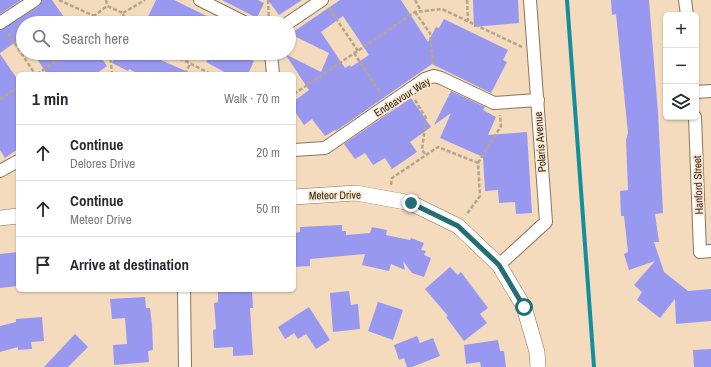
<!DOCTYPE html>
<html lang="en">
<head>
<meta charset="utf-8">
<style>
	body { margin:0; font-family:"Archivo Narrow",sans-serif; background:#f7f7f7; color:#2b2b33 }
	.controls { position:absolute; right:12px; top:12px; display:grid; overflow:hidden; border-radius:6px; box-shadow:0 1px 3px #0004 }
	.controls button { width:36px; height:36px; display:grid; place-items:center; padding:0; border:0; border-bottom:1px solid #e1e1e2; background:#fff; color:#2b2b33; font:20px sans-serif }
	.stop { position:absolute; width:12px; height:12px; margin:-9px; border:3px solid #226e72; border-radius:50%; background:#fff }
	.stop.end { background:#226e72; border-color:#fff; box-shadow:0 1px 4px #0008 }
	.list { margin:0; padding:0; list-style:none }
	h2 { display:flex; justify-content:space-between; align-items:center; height:52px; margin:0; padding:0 16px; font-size:17px }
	h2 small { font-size:13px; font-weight:400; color:#7c7c81 }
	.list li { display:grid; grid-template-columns:26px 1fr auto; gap:12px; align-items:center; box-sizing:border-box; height:56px; padding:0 16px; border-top:1px solid #e1e1e2 }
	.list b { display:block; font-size:15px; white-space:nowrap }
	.list p { margin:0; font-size:13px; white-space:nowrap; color:#7c7c81 }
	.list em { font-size:13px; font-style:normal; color:#7c7c81 }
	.icon { flex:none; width:22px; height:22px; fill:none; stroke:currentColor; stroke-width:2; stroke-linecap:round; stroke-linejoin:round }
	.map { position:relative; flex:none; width:711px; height:367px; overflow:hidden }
	.search { position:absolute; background:#fff; box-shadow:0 1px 3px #0004; left:16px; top:16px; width:280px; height:44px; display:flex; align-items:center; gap:10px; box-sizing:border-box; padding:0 14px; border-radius:22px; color:#7c7c81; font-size:15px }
	.panel { position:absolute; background:#fff; box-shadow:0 1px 3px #0004; left:16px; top:72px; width:280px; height:220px; border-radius:6px }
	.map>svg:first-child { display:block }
</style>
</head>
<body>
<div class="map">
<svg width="711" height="367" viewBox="0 0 711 367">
	<rect width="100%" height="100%" fill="#f4dbbd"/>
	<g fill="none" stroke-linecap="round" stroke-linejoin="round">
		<polyline stroke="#108f9c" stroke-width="4" points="567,0 594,367"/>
	</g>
	<g fill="#9898f0" fill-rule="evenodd">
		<polygon points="0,0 21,0 0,14"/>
		<polygon points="42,0 52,0 68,23 23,23 23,37 0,53 0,30 39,6"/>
		<polygon points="156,0 174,0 221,23 145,23"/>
		<polygon points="222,0 258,0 264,3 257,18"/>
		<polygon points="268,0 302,0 279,15"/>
		<path d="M340,0H401L428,42L436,27L439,28L444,19L508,50L503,60L507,62L491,93L432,64L336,131L335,130L325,136L312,119L304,125L294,110V101L309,90L285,54L321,72L329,53L290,34ZM343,16L369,55L351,67L350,65L345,68L321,32Z"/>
		<polygon points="473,0 518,0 519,23 474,27"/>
		<polygon points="611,0 649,0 658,112 663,213 655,214 659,242 654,242 664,272 688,291 711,289 711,321 676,324 675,299 660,318 637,300 642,292 634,285 655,261 629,270 624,254 628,252 624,216 621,216 620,191 628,190 626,140 628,133 616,14 612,15"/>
		<polygon points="33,53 98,53 107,66 96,74 47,74"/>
		<polygon points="116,53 144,53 193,74 139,74 129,69 128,71 112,63"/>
		<polygon points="211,53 237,53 254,61 248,74 228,74 206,62"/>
		<polygon points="0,54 18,80 18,149 5,158 0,150"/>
		<polygon points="451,91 485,107 483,110 496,117 488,135 527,132 532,213 516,214 515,202 499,203 498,190 485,191 483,157 440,138 451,113 434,125"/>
		<polygon points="411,98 431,127 410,142 417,152 392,169 385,158 373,165 365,153 355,159 344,144"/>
		<polygon points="342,225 342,231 346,231 346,235 370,233 372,227 387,230 386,235 410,240 411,238 424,243 421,250 426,251 424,255 431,258 424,277 412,273 403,261 405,270 391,264 389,271 362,265 365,254 310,259 310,266 294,267 294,233 300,232 300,227"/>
		<polygon points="18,252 18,286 0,288 0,254"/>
		<polygon points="450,267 458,275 461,272 488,308 480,314 487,323 464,341 446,317 448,316 425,289"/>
		<polygon points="252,290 253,308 250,308 253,355 233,356 233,347 214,348 213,330 216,329 214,303 218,302 218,291"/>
		<polygon points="349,291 351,305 358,304 360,329 333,332 330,293"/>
		<polygon points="145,297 146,308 150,308 152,325 153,350 148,351 149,362 114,365 113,345 127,344 125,318 112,319 110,299"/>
		<polygon points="378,302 403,310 393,340 368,331"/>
		<polygon points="309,307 330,340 316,349 306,334 298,339 294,333 285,339 278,327"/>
		<polygon points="42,317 44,341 31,342 32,349 18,350 18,347 0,352 0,326 16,322 16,319"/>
		<polygon points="75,334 88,347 68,367 44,367"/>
		<polygon points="417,336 420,343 433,338 440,356 412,367 407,367 404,358 399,360 394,345"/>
		<polygon points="498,340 500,351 504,351 506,367 481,367 480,362 466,364 464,345"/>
		<polygon points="711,349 711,367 694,367 693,350"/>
	</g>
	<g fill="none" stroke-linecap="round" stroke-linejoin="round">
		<g stroke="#8a7459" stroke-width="14">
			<g id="minor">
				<polyline points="200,0 246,23"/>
				<polyline points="685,0 687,15"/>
				<polyline points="0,23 35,0"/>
				<polyline points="288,23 322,0"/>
				<polyline points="271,53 273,74"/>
				<polyline points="696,92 711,91"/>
				<polyline points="695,117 700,252 711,251"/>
				<polyline points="294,150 325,148 425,79 434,76 441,78 494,103 538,100"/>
				<polyline points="0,171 18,161"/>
				<polyline points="499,265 546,222 530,0"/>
				<polyline points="184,290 185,367"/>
			</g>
		</g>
		<g stroke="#8a7459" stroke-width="16">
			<g id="tertiary">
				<polyline points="294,197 356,193 411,203 458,226 499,265 524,307 537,352 538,367"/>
				<polyline points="0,218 18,216"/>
			</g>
		</g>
		<g stroke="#b8a48c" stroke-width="2.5" stroke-dasharray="4 2" stroke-linecap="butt">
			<polyline points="59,0 94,16"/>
			<polyline points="106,0 107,6"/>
			<polyline points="268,0 269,23"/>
			<polyline points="415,0 421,11"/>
			<polyline points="467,0 468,21"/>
			<polyline points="329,8 358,51"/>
			<polyline points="415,12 430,33 433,64"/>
			<polyline points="123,13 145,0"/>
			<polyline points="94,23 94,16 107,6 123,13 124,23"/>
			<polyline points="8,33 35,74"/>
			<polyline points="110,53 112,74"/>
			<polyline points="169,53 211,74"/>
			<polyline points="354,53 381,94"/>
			<polyline points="186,62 190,53"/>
			<polyline points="37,74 68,53"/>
			<polyline points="185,74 190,64"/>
			<polyline points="294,94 415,12 442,9 522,47"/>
			<polyline points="0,99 18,87"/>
			<polyline points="415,100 426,118 422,150 426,155"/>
			<polyline points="478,163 501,126 500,115"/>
			<polyline points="391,185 392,178 438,147 478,163 480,196 466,215"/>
		</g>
		<use href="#minor" stroke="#fff" stroke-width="12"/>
		<use href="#tertiary" stroke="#fff" stroke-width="15"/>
	</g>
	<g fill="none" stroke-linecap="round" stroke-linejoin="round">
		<polyline stroke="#226e72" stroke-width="5" points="411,203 458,226 499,265 524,307"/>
	</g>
	<g text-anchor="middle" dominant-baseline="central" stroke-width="3.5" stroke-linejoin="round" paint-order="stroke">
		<g font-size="11" fill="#30271b" stroke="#fde9d1">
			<text transform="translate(402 97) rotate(-32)">Endeavour Way</text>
			<text transform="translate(540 142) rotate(-94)">Polaris Avenue</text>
			<text transform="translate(698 185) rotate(-92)">Hanford Street</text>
			<text transform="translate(335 195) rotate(-1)">Meteor Drive</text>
		</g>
	</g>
</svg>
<div class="controls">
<button>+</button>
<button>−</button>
<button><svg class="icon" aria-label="layers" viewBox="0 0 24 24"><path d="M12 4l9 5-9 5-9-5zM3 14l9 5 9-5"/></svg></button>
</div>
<div class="stop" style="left:524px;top:307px"></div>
<div class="stop end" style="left:411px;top:203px"></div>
<div class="search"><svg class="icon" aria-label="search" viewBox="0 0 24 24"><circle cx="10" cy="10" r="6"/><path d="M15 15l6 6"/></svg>Search here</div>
<section class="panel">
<h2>1 min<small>Walk · 70 m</small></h2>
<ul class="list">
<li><svg class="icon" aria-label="ahead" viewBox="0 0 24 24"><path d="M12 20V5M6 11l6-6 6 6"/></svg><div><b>Continue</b><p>Delores Drive</p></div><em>20 m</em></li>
<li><svg class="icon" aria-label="ahead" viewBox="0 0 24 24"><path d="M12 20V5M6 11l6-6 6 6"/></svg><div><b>Continue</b><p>Meteor Drive</p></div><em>50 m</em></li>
<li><svg class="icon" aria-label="arrive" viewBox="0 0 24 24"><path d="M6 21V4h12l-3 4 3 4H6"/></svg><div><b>Arrive at destination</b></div></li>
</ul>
</section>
</div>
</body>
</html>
